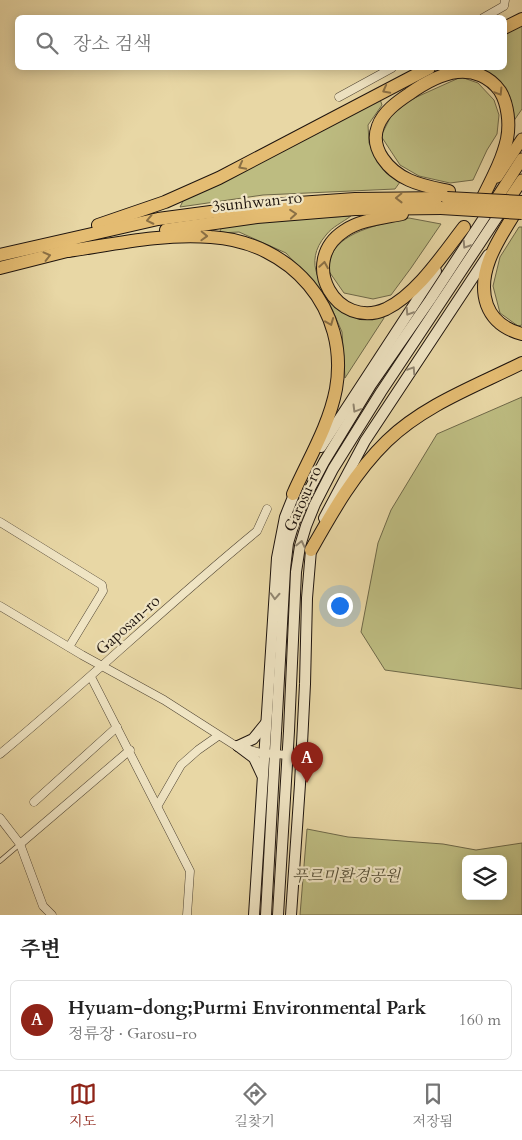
<!DOCTYPE html>
<html lang="ko">
<head>
<meta charset="utf-8">
<style>
	body { margin:0; font-family:Cardo,"Noto Serif KR",serif; background:#f2f2f2; color:#222 }
	.controls { position:absolute; right:15px; bottom:15px; display:grid; overflow:hidden; border-radius:8px; box-shadow:0 2px 12px #0003 }
	.controls button { width:45px; height:45px; display:grid; place-items:center; padding:0; border:0; border-bottom:1px solid #e0e0e0; background:#fff; color:#222; font:25px sans-serif }
	.you { position:absolute; left:339px; top:605px; width:18px; height:18px; margin:-12px; border:4px solid #fff; border-radius:50%; background:#1a73e8; box-shadow:0 0 0 8px #1a73e833 }
	.badge { display:grid; place-items:center; width:32px; height:32px; border-radius:50%; background:#8f2418; color:#fff; font-size:16px; font-weight:700 }
	.pin { position:absolute; translate:-50% -41px; filter:drop-shadow(0 1px 2px #0008) }
	.pin::after { content:''; position:absolute; top:26px; width:18px; height:15px; background:inherit; clip-path:polygon(0 0,100% 0,50% 100%) }
	.list { margin:0; padding:0; list-style:none }
	h2 { display:flex; justify-content:space-between; align-items:center; height:65px; margin:0; padding:0 20px; font-size:21px }
	h2 small { font-size:16px; font-weight:400; color:#767676 }
	.list li { display:grid; grid-template-columns:32px 1fr auto; gap:15px; align-items:center; box-sizing:border-box; height:80px; margin:0 10px 10px; padding:0 10px; border:1px solid #e0e0e0; border-radius:8px }
	.list b { display:block; font-size:19px; white-space:nowrap }
	.list p { margin:0; font-size:16px; white-space:nowrap; color:#767676 }
	.list em { font-size:16px; font-style:normal; color:#767676 }
	.icon { flex:none; width:28px; height:28px; fill:none; stroke:currentColor; stroke-width:2; stroke-linecap:round; stroke-linejoin:round }
	.map { position:relative; flex:none; width:522px; height:915px; overflow:hidden }
	.search { position:absolute; background:#fff; box-shadow:0 2px 12px #0003; left:15px; right:15px; top:15px; height:55px; display:flex; align-items:center; gap:12px; box-sizing:border-box; padding:0 18px; border-radius:8px; color:#767676; font-size:19px }
	.sheet { height:155px; background:#fff }
	nav { display:flex; justify-content:space-around; align-items:center; box-sizing:border-box; height:70px; border-top:1px solid #e0e0e0; background:#fff; font-size:14px; color:#767676 }
	nav a { display:grid; justify-items:center; gap:2px }
	nav .on { color:#8f2418 }
	.map>svg:first-child { display:block }
</style>
</head>
<body>
<div class="map">
<svg width="522" height="915" viewBox="0 0 522 915">
	<rect width="100%" height="100%" fill="#e8d7a5"/>
	<filter id="stains"><feTurbulence type="fractalNoise" baseFrequency=".004" numOctaves="4"/><feColorMatrix values="0 0 0 0 .2 0 0 0 0 .09 0 0 0 0 .02 0 0 0 .5 -.17"/></filter>
	<radialGradient id="worn" r=".72"><stop offset=".6" stop-color="#630" stop-opacity="0"/><stop offset="1" stop-color="#630" stop-opacity=".3"/></radialGradient>
	<g fill="#bdbc81" stroke="#6e6848" fill-rule="evenodd">
		<polygon points="522,25 522,109 513,122 511,100 497,81 472,68 504,68 505,34"/>
		<polygon points="461,77 478,83 494,100 499,115 497,134 487,150 473,180 450,183 419,176 400,165 381,136 391,116 410,100"/>
		<polygon points="380,99 382,105 368,125 369,143 386,173 400,182 395,189 263,195 180,207 184,199"/>
		<path d="M351,216C343,222 332,227 326,235C302,263 321,288 342,310L383,313L384,318L345,378L342,332L332,309L318,289L286,253L239,232L219,233L222,227L260,221Z"/>
		<path d="M409,218L441,224L411,268L391,295L373,299L344,293L328,270C329,265 330,259 332,254C343,230 386,223 409,218Z"/>
		<polygon points="519,227 522,227 522,325 518,326 500,313 493,286 500,257"/>
		<polygon points="522,397 522,689 385,670 361,632 378,543 391,510 437,434"/>
		<path d="M307,829L348,837L443,844L476,850L522,843V915H300ZM466,859H503V896H466Z"/>
	</g>
	<g fill="none" stroke-linecap="round" stroke-linejoin="round">
		<g stroke="#504534" stroke-width="5.5">
			<polyline id="service" points="0,861 20,844"/>
		</g>
		<g stroke="#504534" stroke-width="9">
			<g id="minor">
				<polyline points="483,18 504,6 505,0"/>
				<polyline points="339,97 392,68"/>
				<polyline points="0,522 102,585 103,591 69,647"/>
				<polyline points="0,606 82,655 164,700 236,746 261,753 302,756"/>
				<polyline points="91,677 190,871 187,915"/>
				<path d="M0,754C87,682 169,603 257,531L267,509"/>
				<polyline points="34,802 117,727"/>
				<polyline points="158,805 181,765 198,750 218,736"/>
				<polyline points="0,818 20,844 130,750"/>
				<polyline points="20,844 43,906 52,915"/>
			</g>
		</g>
		<g stroke="#1e140e" stroke-width="12">
			<g id="secondary">
				<polyline points="321,447 436,271"/>
				<polyline points="324,518 365,441 488,255"/>
				<polyline points="238,746 253,739 266,723"/>
				<polyline points="238,746 254,758 262,775"/>
				<polyline points="254,915 277,558 285,517 297,487"/>
				<polyline points="266,915 285,569 288,543 294,523 306,496 324,462 371,385 430,300 491,207"/>
				<polyline points="278,915 289,731 296,572 300,546 306,526 315,504 333,469 381,392 504,207"/>
				<polyline points="291,915 300,784 305,684 307,598 311,550 314,543"/>
			</g>
		</g>
		<g stroke="#1e140e" stroke-width="13">
			<g id="primary">
				<polyline points="497,177 522,139"/>
				<polyline points="493,204 522,159"/>
				<polyline points="506,204 522,180"/>
			</g>
		</g>
		<g stroke="#1e140e" stroke-width="14">
			<g id="trunk">
				<polyline points="504,28 522,19"/>
				<path d="M449,191C435,188 422,186 409,180C389,171 369,149 378,126C383,112 397,102 409,94C423,84 440,74 457,72C474,70 490,77 500,91C508,104 510,124 507,139C502,162 489,184 479,205"/>
				<path d="M518,208C501,236 475,271 487,305C493,321 507,330 522,334"/>
				<path d="M402,214C382,218 360,220 344,231C297,262 337,331 386,309C417,294 443,254 464,227"/>
				<polyline points="98,225 165,202 219,178 429,68"/>
				<polyline points="166,230 257,217 355,209 441,208"/>
				<path d="M68,251C115,244 164,233 211,237C291,242 350,309 336,389C329,426 308,460 293,494"/>
				<polyline points="0,255 158,219 256,206 355,199 447,198"/>
				<polyline points="0,268 75,249"/>
				<path d="M311,550C333,511 355,472 387,441C424,405 476,386 522,363"/>
			</g>
		</g>
		<use href="#service" stroke="#f0e5c4" stroke-width="4"/>
		<use href="#minor" stroke="#f0e5c4" stroke-width="8"/>
		<use href="#secondary" stroke="#f0e5c4" stroke-width="10"/>
		<use href="#primary" stroke="#e4bc72" stroke-width="11"/>
		<use href="#trunk" stroke="#e4bc72" stroke-width="12"/>
		<g stroke="#1e140e" stroke-width="14" stroke-linecap="butt">
			<g id="trunk-bridge">
				<polyline points="447,198 522,202"/>
				<polyline points="441,208 522,213"/>
			</g>
		</g>
		<use href="#trunk-bridge" stroke="#e4bc72" stroke-width="12"/>
	</g>
	<defs><path id="oneway-chevron" d="M-2-3.5L2.5 0L-2 3.5" fill="none" stroke-width="1.6" stroke-linecap="round" stroke-linejoin="round" transform="scale(1.25)"/></defs>
	<g stroke="#8b7045">
		<use href="#oneway-chevron" transform="translate(386 90) rotate(152)"/>
		<use href="#oneway-chevron" transform="translate(499 92) rotate(58)"/>
		<use href="#oneway-chevron" transform="translate(242 166) rotate(152)"/>
		<use href="#oneway-chevron" transform="translate(399 198) rotate(179)"/>
		<use href="#oneway-chevron" transform="translate(293 214) rotate(-5)"/>
		<use href="#oneway-chevron" transform="translate(150 220) rotate(168)"/>
		<use href="#oneway-chevron" transform="translate(204 236) rotate(2)"/>
		<use href="#oneway-chevron" transform="translate(47 256) rotate(-14)"/>
		<use href="#oneway-chevron" transform="translate(324 265) rotate(-81)"/>
		<use href="#oneway-chevron" transform="translate(330 322) rotate(68)"/>
	</g>
	<g stroke="#928772">
		<use href="#oneway-chevron" transform="translate(466 245) rotate(123)"/>
		<use href="#oneway-chevron" transform="translate(409 312) rotate(123)"/>
		<use href="#oneway-chevron" transform="translate(412 370) rotate(-57)"/>
		<use href="#oneway-chevron" transform="translate(356 409) rotate(121)"/>
		<use href="#oneway-chevron" transform="translate(301 544) rotate(-77)"/>
		<use href="#oneway-chevron" transform="translate(275 596) rotate(93)"/>
	</g>
	<g text-anchor="middle" dominant-baseline="central" stroke-width="4.5" stroke-linejoin="round" paint-order="stroke">
		<g font-size="16" fill="#1e140e" stroke="#f0e5c4">
			<text transform="translate(257 202) rotate(-6)">3sunhwan-ro</text>
			<text transform="translate(303 499) rotate(-66)">Garosu-ro</text>
			<text transform="translate(128 625) rotate(-42)">Gaposan-ro</text>
		</g>
		<g font-size="16" font-style="italic" fill="#564f36" stroke="#f0e5c4">
			<text x="346" y="876">푸르미환경공원</text>
		</g>
	</g>
	<rect width="100%" height="100%" filter="url(#stains)"/>
	<rect width="100%" height="100%" fill="url(#worn)"/>
</svg>
<div class="controls">
<button><svg class="icon" aria-label="layers" viewBox="0 0 24 24"><path d="M12 4l9 5-9 5-9-5zM3 14l9 5 9-5"/></svg></button>
</div>
<div class="you"></div>
<div class="pin badge" style="left:307px;top:783px">A</div>
<div class="search"><svg class="icon" aria-label="search" viewBox="0 0 24 24"><circle cx="10" cy="10" r="6"/><path d="M15 15l6 6"/></svg>장소 검색</div>
</div>
<section class="sheet">
<h2>주변<small></small></h2>
<ul class="list">
<li><span class="badge">A</span><div><b>Hyuam-dong;Purmi Environmental Park</b><p>정류장 · Garosu-ro</p></div><em>160 m</em></li>
</ul>
</section>
<nav>
<a class="on"><svg class="icon" aria-label="map" viewBox="0 0 24 24"><path d="M3 6l6-2 6 2 6-2v14l-6 2-6-2-6 2zM9 4v14M15 6v14"/></svg>지도</a>
<a><svg class="icon" aria-label="directions" viewBox="0 0 24 24"><path d="M12 3l9 9-9 9-9-9zM9 14v-3h6M13 9l2 2-2 2"/></svg>길찾기</a>
<a><svg class="icon" aria-label="saved" viewBox="0 0 24 24"><path d="M7 4h10v16l-5-4-5 4z"/></svg>저장됨</a>
</nav>
</body>
</html>
